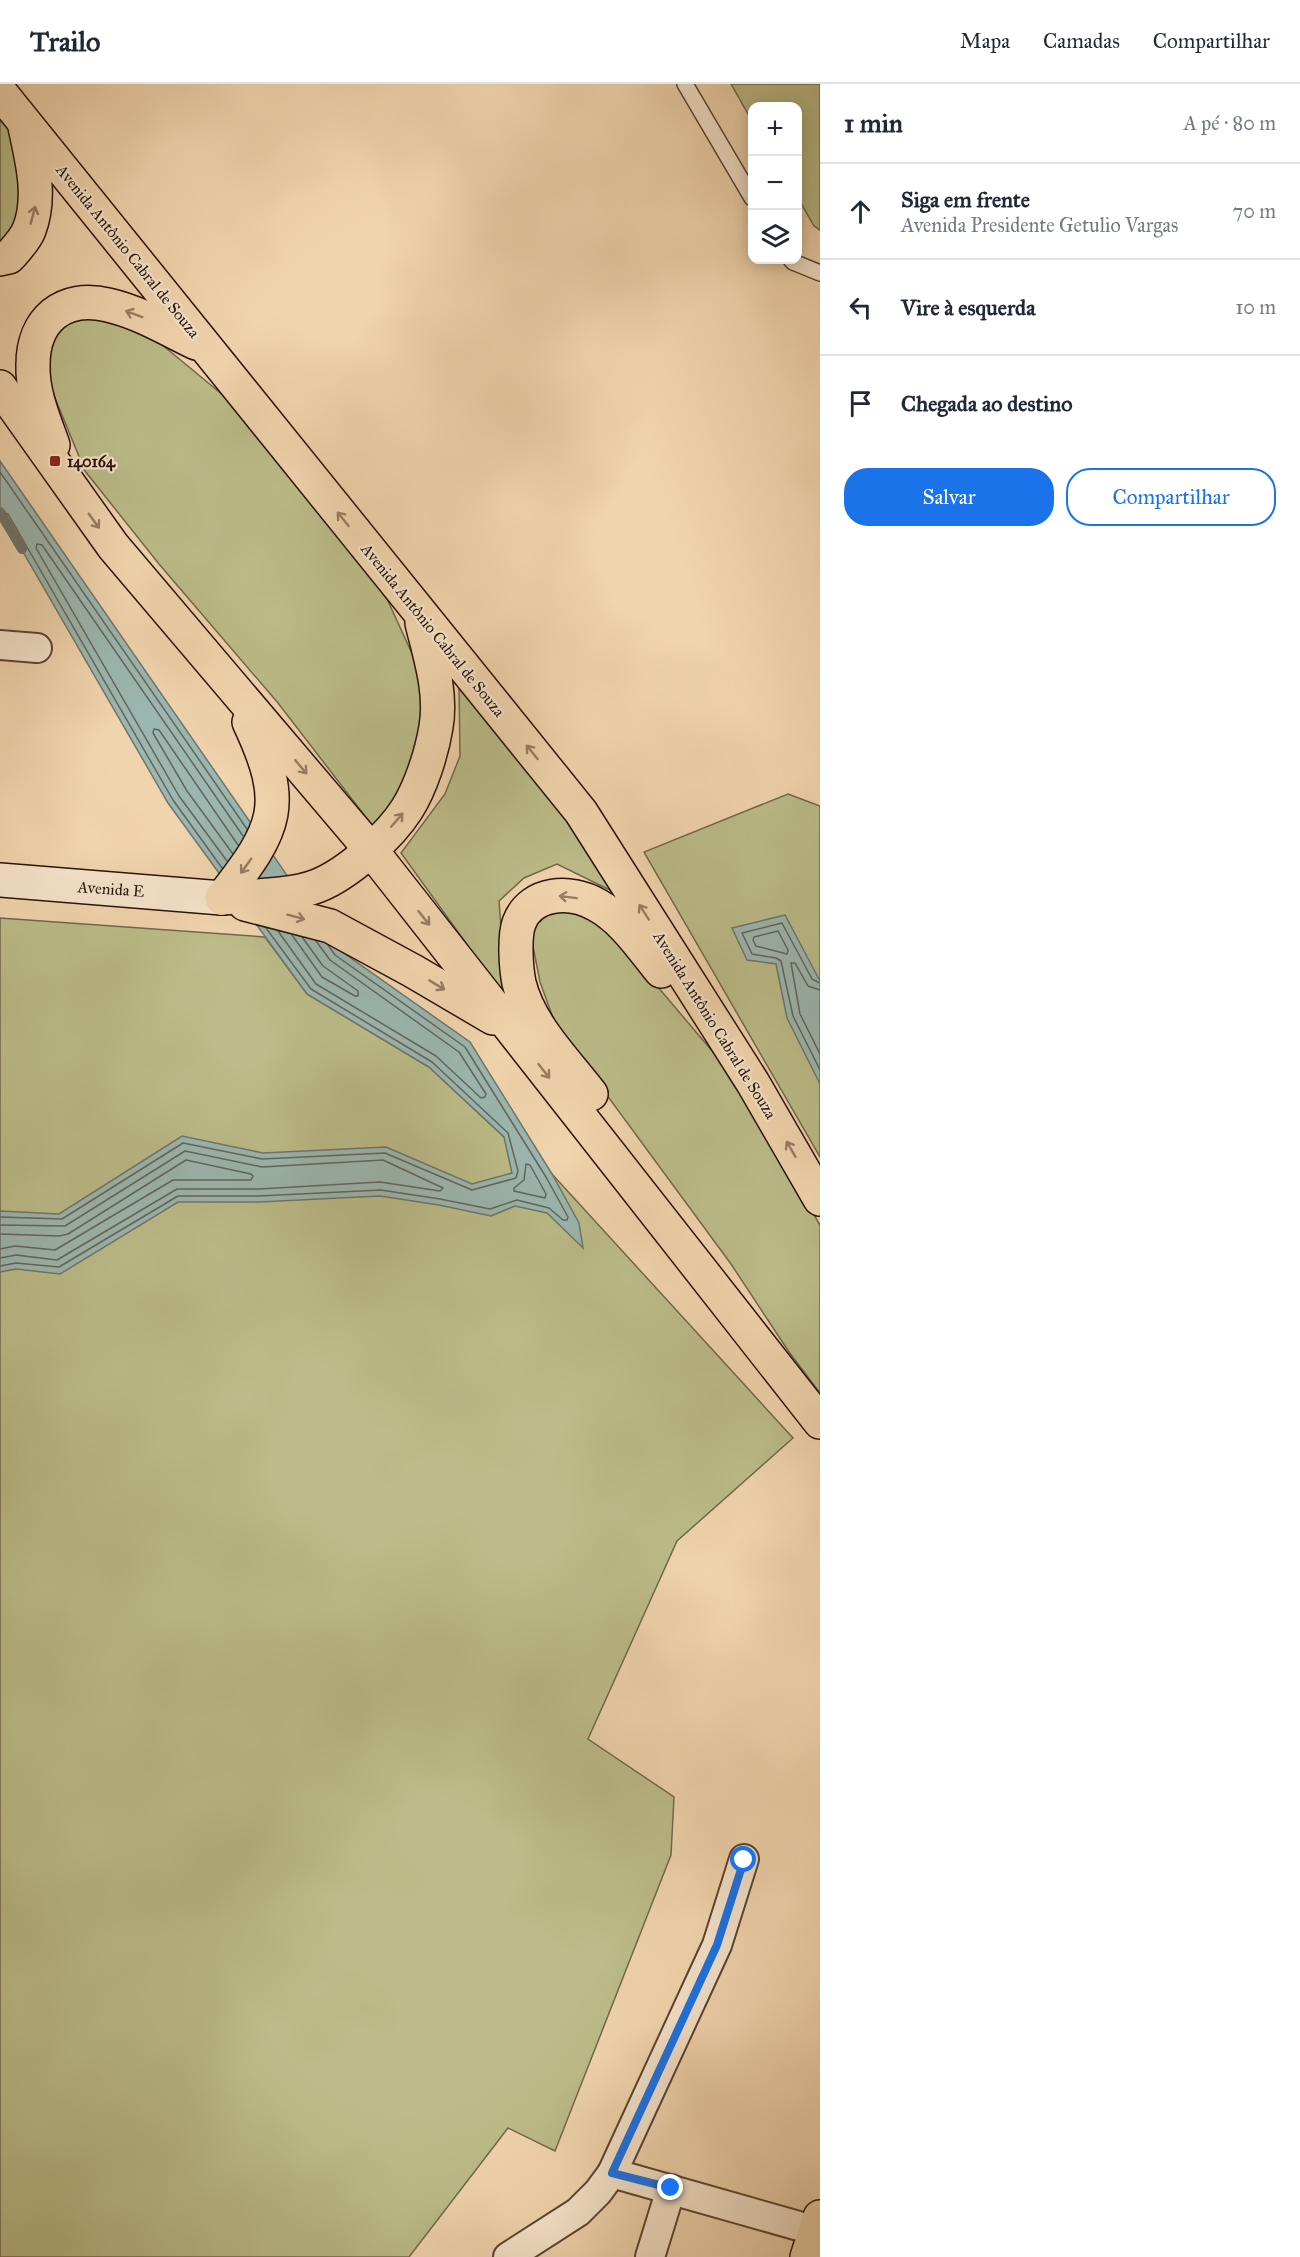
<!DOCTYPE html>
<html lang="pt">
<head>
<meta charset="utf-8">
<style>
	body { margin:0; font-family:"IM FELL Great Primer",serif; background:#f2f2f3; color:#1f2937 }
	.controls { position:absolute; right:18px; top:18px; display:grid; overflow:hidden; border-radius:12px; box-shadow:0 3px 15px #0003 }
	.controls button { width:54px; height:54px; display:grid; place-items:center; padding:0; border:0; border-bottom:2px solid #e0e1e3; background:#fff; color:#1f2937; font:30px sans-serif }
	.stop { position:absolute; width:18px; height:18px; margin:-14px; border:4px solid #1a73e8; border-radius:50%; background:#fff }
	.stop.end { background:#1a73e8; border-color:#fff; box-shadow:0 2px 6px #0008 }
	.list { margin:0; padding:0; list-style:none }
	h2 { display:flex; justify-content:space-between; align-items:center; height:78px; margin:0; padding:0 24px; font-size:26px }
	h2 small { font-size:20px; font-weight:400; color:#747a83 }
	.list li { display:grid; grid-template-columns:39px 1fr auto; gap:18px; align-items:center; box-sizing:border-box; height:96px; padding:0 24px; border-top:2px solid #e0e1e3 }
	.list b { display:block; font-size:22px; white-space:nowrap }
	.list p { margin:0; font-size:20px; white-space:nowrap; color:#747a83 }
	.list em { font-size:20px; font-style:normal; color:#747a83 }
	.actions { display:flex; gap:12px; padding:18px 24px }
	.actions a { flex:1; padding:14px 0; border:2px solid #1a73e8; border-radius:24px; text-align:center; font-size:21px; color:#1a73e8 }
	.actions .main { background:#1a73e8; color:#fff }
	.icon { flex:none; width:33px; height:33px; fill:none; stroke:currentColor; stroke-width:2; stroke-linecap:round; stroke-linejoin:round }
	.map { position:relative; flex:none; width:820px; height:2173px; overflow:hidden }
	header { display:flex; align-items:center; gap:36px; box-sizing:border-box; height:84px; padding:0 30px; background:#fff; border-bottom:2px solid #e0e1e3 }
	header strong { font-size:28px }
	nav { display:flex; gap:33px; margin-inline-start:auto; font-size:21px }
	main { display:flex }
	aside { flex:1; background:#fff }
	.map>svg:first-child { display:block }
</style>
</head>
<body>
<header>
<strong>Trailo</strong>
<nav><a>Mapa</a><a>Camadas</a><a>Compartilhar</a></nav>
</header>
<main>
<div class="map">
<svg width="820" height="2173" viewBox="0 0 820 2173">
	<rect width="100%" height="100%" fill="#f0d4ad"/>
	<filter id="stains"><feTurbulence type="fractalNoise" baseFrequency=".00333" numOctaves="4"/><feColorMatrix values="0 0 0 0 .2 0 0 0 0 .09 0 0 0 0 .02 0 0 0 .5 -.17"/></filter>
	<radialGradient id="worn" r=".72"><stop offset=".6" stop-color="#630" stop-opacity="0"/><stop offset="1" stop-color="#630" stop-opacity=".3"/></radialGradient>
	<g fill="#bbbc89" stroke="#726849" stroke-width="1.5">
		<polygon points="731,0 820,0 820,146 814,142 798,114 798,22 752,22 752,37"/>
		<polygon points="0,23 24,64 21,170 0,170"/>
		<polygon points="85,221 121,227 235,321 335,444 387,515 420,587 425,646 408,692 375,745 278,619 159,480 85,387 46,292 50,251"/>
		<polygon points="459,604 593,768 614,808 557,780 524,794 499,817 503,869 520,934 401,769 445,710 460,672"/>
		<polygon points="788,710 820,722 820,1073 644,768"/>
		<polygon points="584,823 652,896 729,987 820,1141 820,1309 789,1268 731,1180 556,942 540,898 529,842 542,826"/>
		<polygon points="0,834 265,853 307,910 429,983 504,1053 552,1090 793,1354 677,1457 588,1655 674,1713 671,1771 555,2067 508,2044 409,2173 0,2173"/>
	</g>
	<g fill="#9bb7b0" stroke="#6d756d" stroke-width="1.5">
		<polygon points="0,377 338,865 470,958 552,1090 579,1139 583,1164 547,1129 515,1122 491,1132 439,1121 380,1112 259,1118 178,1118 60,1190 16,1185 0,1188 0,1127 59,1130 182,1052 263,1069 386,1063 472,1100 512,1089 504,1053 429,983 307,910 168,719 0,428"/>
		<polygon points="785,831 820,897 820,1000 787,934 776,880 747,876 732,844"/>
	</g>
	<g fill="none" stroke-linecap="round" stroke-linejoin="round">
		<g stroke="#62655c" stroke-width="1.5">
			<polyline points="0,388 247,745"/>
			<polyline points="0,426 8,430 173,716 222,784"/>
			<polyline points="233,770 187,707 153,649 154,645 159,646 238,761"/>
			<polyline points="227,777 179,712 36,464 37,460 42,461 243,752"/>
			<polyline points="278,847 316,900 436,972 481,1014 485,1013 486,1010 459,968 330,876 316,857"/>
			<polygon points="778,847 788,866 787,870 756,862 753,856 754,853"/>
			<polyline points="292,851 322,893 355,912 358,912 358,907 323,882 302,853"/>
			<polyline points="820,899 812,895 782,839 742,849 752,870 776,874 781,877 793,932 820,986"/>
			<polyline points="820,906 808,902 795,879 791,879 800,930 820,970"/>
			<polygon points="526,1080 530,1081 546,1110 545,1114 514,1107 514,1104 524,1096"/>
			<polyline points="0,1133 62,1135 183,1059 262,1075 385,1069 472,1106 516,1094 518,1087 508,1049 432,978 311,905 266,844"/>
			<polyline points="0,1141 65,1142 185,1067 262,1083 383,1076 443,1104 440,1107 380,1098 259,1105 177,1105 57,1176 16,1171 0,1174"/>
			<polyline points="0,1150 59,1152 68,1150 186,1076 251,1090 253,1092 251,1096 173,1096 55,1166 15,1162 0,1165"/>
			<polyline points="0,1182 16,1179 59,1183 178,1112 259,1112 381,1106 440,1115 490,1125 517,1116 549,1124 563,1136 567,1136 568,1133 546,1093 465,963 335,871 328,861"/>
		</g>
		<polyline stroke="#6d756d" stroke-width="10" points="0,428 22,465"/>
		<g stroke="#5b4332" stroke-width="18">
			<g id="service">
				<polyline points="685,0 752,114"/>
				<polyline points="791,176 793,178 820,189"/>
			</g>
		</g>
		<g stroke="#5b4332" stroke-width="32">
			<g id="minor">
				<polyline points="0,561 37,564"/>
				<polyline points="612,2089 820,2148"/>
				<polyline points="508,2173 578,2128 598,2108 612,2089 717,1861 744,1775"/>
				<polyline points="650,2173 671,2105"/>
			</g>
		</g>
		<g stroke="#291309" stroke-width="36">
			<polyline id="secondary" points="0,796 222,814"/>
		</g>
		<g stroke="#291309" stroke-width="36">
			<polyline id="primary" points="807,2173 820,2133"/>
		</g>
		<g stroke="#291309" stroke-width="36">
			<g id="trunk">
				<polyline points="0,8 581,728 753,999 820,1115"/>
				<path d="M0,175L9,173C16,165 25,156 29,146C42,113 32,76 25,43"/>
				<polyline points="0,303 113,462 371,766 820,1338"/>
				<path d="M53,361C44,336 32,308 33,281C33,236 63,210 108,221C139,228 167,245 196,259"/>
				<path d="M222,814C250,812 292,812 317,802C348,790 390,752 407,725C421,703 432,668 436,643C442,608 430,572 422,539"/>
				<path d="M222,814C277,744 288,721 249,638"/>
				<polyline points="245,820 330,842 413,887 493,934"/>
				<path d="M591,1010C565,976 529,941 519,899C516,884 514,853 519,839C531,807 571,806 597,821C623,835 642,864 661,887"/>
			</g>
		</g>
		<use href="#service" stroke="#f5e3ca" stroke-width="15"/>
		<use href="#minor" stroke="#f5e3ca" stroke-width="28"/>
		<use href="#secondary" stroke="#f5e3ca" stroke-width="33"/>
		<use href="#primary" stroke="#f0d4ad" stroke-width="33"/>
		<use href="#trunk" stroke="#f0d4ad" stroke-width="33"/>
	</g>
	<defs><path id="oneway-shaft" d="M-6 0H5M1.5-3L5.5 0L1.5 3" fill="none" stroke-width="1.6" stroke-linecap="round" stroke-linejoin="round" transform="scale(1.5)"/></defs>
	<g stroke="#967d63">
		<use href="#oneway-shaft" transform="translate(33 131) rotate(-75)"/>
		<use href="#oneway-shaft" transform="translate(134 230) rotate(-160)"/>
		<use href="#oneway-shaft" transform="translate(343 435) rotate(-129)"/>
		<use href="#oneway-shaft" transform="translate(94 437) rotate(54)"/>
		<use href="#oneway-shaft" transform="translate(532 668) rotate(-129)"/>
		<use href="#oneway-shaft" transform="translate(301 683) rotate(50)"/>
		<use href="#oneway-shaft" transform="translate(397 736) rotate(-49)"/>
		<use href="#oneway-shaft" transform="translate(246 782) rotate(126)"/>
		<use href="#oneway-shaft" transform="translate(568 813) rotate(-173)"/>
		<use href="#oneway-shaft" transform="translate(644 828) rotate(-123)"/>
		<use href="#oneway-shaft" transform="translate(296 833) rotate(15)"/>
		<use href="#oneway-shaft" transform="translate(424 834) rotate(52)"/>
		<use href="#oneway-shaft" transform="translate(437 901) rotate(31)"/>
		<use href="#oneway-shaft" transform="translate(544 987) rotate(52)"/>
		<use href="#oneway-shaft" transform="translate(791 1065) rotate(-120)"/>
	</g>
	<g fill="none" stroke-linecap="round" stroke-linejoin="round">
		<polyline stroke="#1a73e8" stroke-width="8" points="671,2104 612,2089 717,1861 744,1776"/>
	</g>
	<rect fill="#8f2418" stroke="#f5e3ca" stroke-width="2" x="49" y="371" width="12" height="12" rx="3"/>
	<g text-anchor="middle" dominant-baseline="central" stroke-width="4.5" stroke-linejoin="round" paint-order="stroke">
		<g font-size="16" fill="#291309" stroke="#f5e3ca">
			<text transform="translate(128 167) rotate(51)">Avenida Antônio Cabral de Souza</text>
			<text transform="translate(433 546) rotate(51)">Avenida Antônio Cabral de Souza</text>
			<text transform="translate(111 805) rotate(4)">Avenida E</text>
			<text transform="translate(715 941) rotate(58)">Avenida Antônio Cabral de Souza</text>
		</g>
		<g font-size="16" font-weight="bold" fill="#291309" stroke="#f5e3ca" text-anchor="start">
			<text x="67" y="377">140164</text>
		</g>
	</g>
	<rect width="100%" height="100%" filter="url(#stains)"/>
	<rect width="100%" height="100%" fill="url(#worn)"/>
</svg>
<div class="controls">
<button>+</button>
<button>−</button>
<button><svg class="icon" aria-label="layers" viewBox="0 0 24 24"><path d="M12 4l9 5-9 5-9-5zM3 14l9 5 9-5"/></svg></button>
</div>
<div class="stop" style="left:744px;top:1776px"></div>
<div class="stop end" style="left:671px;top:2104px"></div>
</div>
<aside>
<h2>1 min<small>A pé · 80 m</small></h2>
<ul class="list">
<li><svg class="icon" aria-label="ahead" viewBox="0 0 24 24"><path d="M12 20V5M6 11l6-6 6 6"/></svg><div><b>Siga em frente</b><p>Avenida Presidente Getulio Vargas</p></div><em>70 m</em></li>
<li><svg class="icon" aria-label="left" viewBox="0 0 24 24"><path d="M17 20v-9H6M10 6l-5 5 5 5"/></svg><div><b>Vire à esquerda</b></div><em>10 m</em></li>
<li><svg class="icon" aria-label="arrive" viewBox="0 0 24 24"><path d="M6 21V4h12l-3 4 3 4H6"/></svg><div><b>Chegada ao destino</b></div></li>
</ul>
<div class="actions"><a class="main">Salvar</a><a>Compartilhar</a></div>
</aside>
</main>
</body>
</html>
